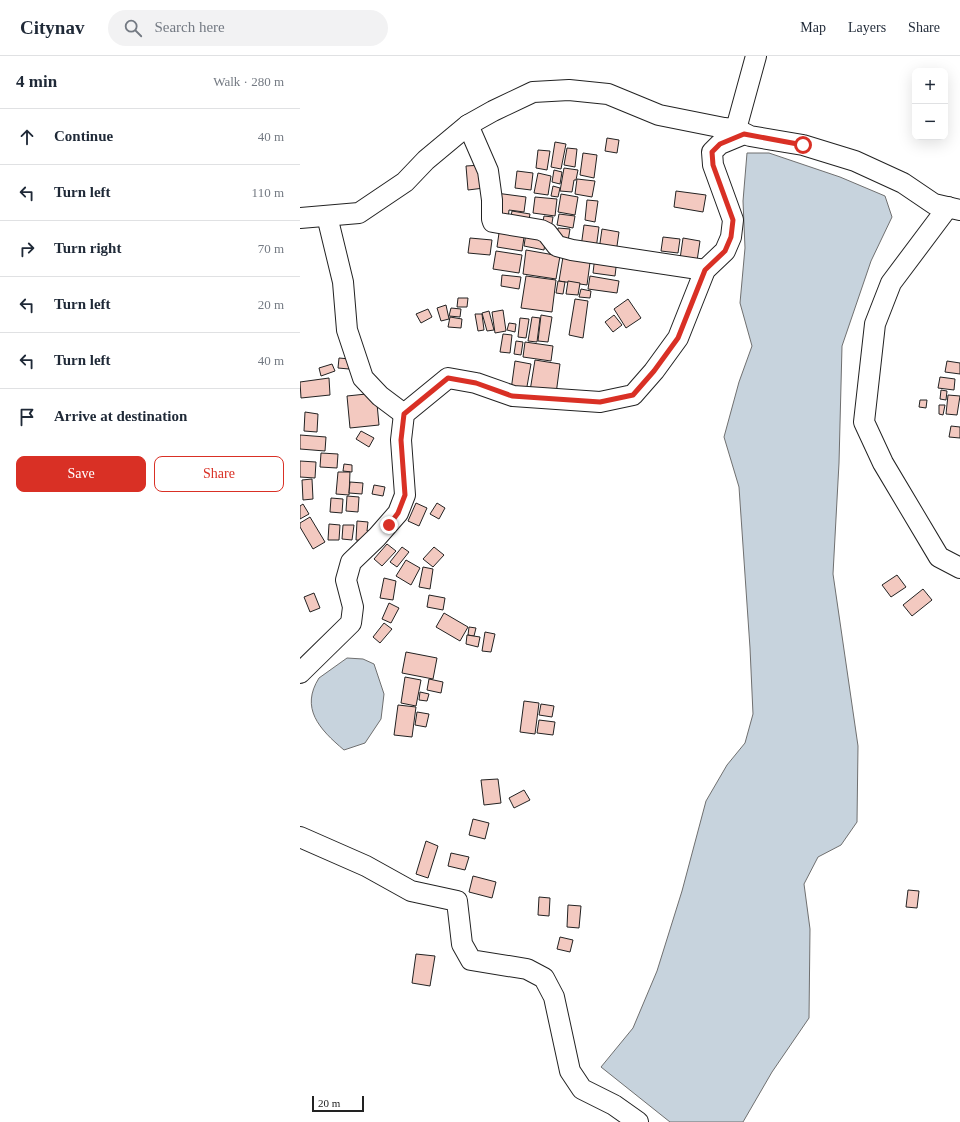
<!DOCTYPE html>
<html lang="en">
<head>
<meta charset="utf-8">
<style>
	body { margin:0; font-family:Georgia,serif; background:#f2f2f3; color:#1f2937 }
	.controls { position:absolute; right:12px; top:12px; display:grid; overflow:hidden; border-radius:8px; box-shadow:0 4px 16px #0002 }
	.controls button { width:36px; height:36px; display:grid; place-items:center; padding:0; border:0; border-bottom:1px solid #e0e1e3; background:#fff; color:#1f2937; font:20px sans-serif }
	.scale { position:absolute; left:12px; bottom:10px; width:52px; box-sizing:border-box; padding-left:4px; border:2px solid #222; border-top:0; font-size:11px; line-height:14px; white-space:nowrap; color:#222; -webkit-text-stroke:3px #fff; paint-order:stroke }
	.stop { position:absolute; width:12px; height:12px; margin:-9px; border:3px solid #d93025; border-radius:50%; background:#fff }
	.stop.end { background:#d93025; border-color:#fff; box-shadow:0 1px 4px #0008 }
	.list { margin:0; padding:0; list-style:none }
	h2 { display:flex; justify-content:space-between; align-items:center; height:52px; margin:0; padding:0 16px; font-size:17px }
	h2 small { font-size:13px; font-weight:400; color:#747a83 }
	.list li { display:grid; grid-template-columns:26px 1fr auto; gap:12px; align-items:center; box-sizing:border-box; height:56px; padding:0 16px; border-top:1px solid #e0e1e3 }
	.list b { display:block; font-size:15px; white-space:nowrap }
	.list em { font-size:13px; font-style:normal; color:#747a83 }
	.actions { display:flex; gap:8px; padding:12px 16px }
	.actions a { flex:1; padding:9px 0; border:1px solid #d93025; border-radius:8px; text-align:center; font-size:14px; color:#d93025 }
	.actions .main { background:#d93025; color:#fff }
	.icon { flex:none; width:22px; height:22px; fill:none; stroke:currentColor; stroke-width:2; stroke-linecap:round; stroke-linejoin:round }
	.map { position:relative; flex:none; width:660px; height:1066px; overflow:hidden }
	header { display:flex; align-items:center; gap:24px; box-sizing:border-box; height:56px; padding:0 20px; background:#fff; border-bottom:1px solid #e0e1e3 }
	header strong { font-size:19px }
	nav { display:flex; gap:22px; margin-inline-start:auto; font-size:14px }
	.search { width:280px; height:36px; background:#f2f2f3; display:flex; align-items:center; gap:10px; box-sizing:border-box; padding:0 14px; border-radius:22px; color:#747a83; font-size:15px }
	main { display:flex }
	aside { flex:1; background:#fff }
	.map>svg:first-child { display:block }
</style>
</head>
<body>
<header>
<strong>Citynav</strong>
<div class="search"><svg class="icon" aria-label="search" viewBox="0 0 24 24"><circle cx="10" cy="10" r="6"/><path d="M15 15l6 6"/></svg>Search here</div>
<nav><a>Map</a><a>Layers</a><a>Share</a></nav>
</header>
<main>
<aside>
<h2>4 min<small>Walk · 280 m</small></h2>
<ul class="list">
<li><svg class="icon" aria-label="ahead" viewBox="0 0 24 24"><path d="M12 20V5M6 11l6-6 6 6"/></svg><div><b>Continue</b></div><em>40 m</em></li>
<li><svg class="icon" aria-label="left" viewBox="0 0 24 24"><path d="M17 20v-9H6M10 6l-5 5 5 5"/></svg><div><b>Turn left</b></div><em>110 m</em></li>
<li><svg class="icon" aria-label="right" viewBox="0 0 24 24"><path d="M7 20v-9h11M14 6l5 5-5 5"/></svg><div><b>Turn right</b></div><em>70 m</em></li>
<li><svg class="icon" aria-label="left" viewBox="0 0 24 24"><path d="M17 20v-9H6M10 6l-5 5 5 5"/></svg><div><b>Turn left</b></div><em>20 m</em></li>
<li><svg class="icon" aria-label="left" viewBox="0 0 24 24"><path d="M17 20v-9H6M10 6l-5 5 5 5"/></svg><div><b>Turn left</b></div><em>40 m</em></li>
<li><svg class="icon" aria-label="arrive" viewBox="0 0 24 24"><path d="M6 21V4h12l-3 4 3 4H6"/></svg><div><b>Arrive at destination</b></div></li>
</ul>
<div class="actions"><a class="main">Save</a><a>Share</a></div>
</aside>
<div class="map">
<svg width="660" height="1066" viewBox="0 0 660 1066">
	<rect width="100%" height="100%" fill="#fff"/>
	<g fill="#c7d3dd" stroke="#6f6f6f">
		<polygon points="447,97 469,97 540,121 585,140 592,161 571,205 542,290 539,407 533,518 558,690 557,766 541,789 518,801 504,828 510,873 509,962 472,1016 443,1066 370,1066 301,1011 333,972 357,915 382,835 406,745 427,709 445,687 453,658 450,592 439,431 424,381 439,326 452,290 440,247 445,192 443,145"/>
		<path d="M47,602L63,603L74,608L84,638L81,663L65,687L44,694C19,673 0,652 19,622C28,615 38,609 47,602Z"/>
	</g>
	<g fill="#f3c9c0" stroke="#222">
		<polygon points="307,82 319,84 317,97 305,95"/>
		<polygon points="255,86 266,88 261,113 251,111"/>
		<polygon points="267,92 277,93 275,111 264,109"/>
		<polygon points="238,94 250,95 247,114 236,112"/>
		<polygon points="283,97 297,99 294,122 280,119"/>
		<polygon points="182,109 184,132 168,134 166,110"/>
		<polygon points="264,112 278,114 276,124 274,124 272,136 260,135"/>
		<polygon points="254,114 262,116 260,128 252,126"/>
		<polygon points="217,115 233,117 231,134 215,132"/>
		<polygon points="238,117 251,120 248,139 234,137"/>
		<polygon points="277,123 295,125 292,141 275,138"/>
		<polygon points="253,130 260,132 258,141 251,140"/>
		<polygon points="376,135 406,139 403,156 374,151"/>
		<polygon points="196,137 226,141 224,156 209,154 208,163 193,161"/>
		<polygon points="261,138 278,141 275,159 258,156"/>
		<polygon points="235,141 257,143 255,160 233,157"/>
		<polygon points="287,144 298,145 295,166 285,164"/>
		<polygon points="212,155 230,158 228,169 210,166"/>
		<polygon points="259,158 275,160 273,172 257,169"/>
		<polygon points="244,160 253,161 251,173 242,171"/>
		<polygon points="284,169 299,171 296,193 281,191"/>
		<polygon points="200,170 225,174 222,195 197,191"/>
		<polygon points="258,172 270,173 268,185 257,183"/>
		<polygon points="302,173 319,176 316,197 299,194"/>
		<polygon points="226,177 246,180 244,194 224,190"/>
		<polygon points="363,181 380,183 378,197 361,195"/>
		<polygon points="170,182 192,184 190,199 168,197"/>
		<polygon points="383,182 400,185 397,205 380,203"/>
		<polygon points="226,194 260,200 256,223 223,218"/>
		<polygon points="196,195 222,199 219,217 193,213"/>
		<polygon points="264,195 291,199 287,229 259,225"/>
		<polygon points="295,200 317,203 315,220 293,217"/>
		<polygon points="202,219 221,221 219,233 201,230"/>
		<polygon points="226,220 256,224 252,256 221,252"/>
		<polygon points="290,220 319,225 317,237 288,233"/>
		<polygon points="258,225 265,226 263,238 256,237"/>
		<polygon points="268,225 280,227 278,239 266,238"/>
		<polygon points="281,233 291,235 290,242 279,241"/>
		<polygon points="158,242 168,242 167,251 157,251"/>
		<polygon points="275,243 288,245 283,282 269,279"/>
		<polygon points="328,243 341,262 326,272 314,253"/>
		<polygon points="146,249 149,263 141,265 137,252"/>
		<polygon points="151,252 161,253 160,261 149,260"/>
		<polygon points="128,253 132,261 121,267 116,258"/>
		<polygon points="203,254 206,275 195,277 192,256"/>
		<polygon points="189,255 194,274 187,275 182,257"/>
		<polygon points="175,258 182,258 184,274 178,275"/>
		<polygon points="241,259 252,261 248,286 238,285"/>
		<polygon points="314,259 322,269 313,276 305,266"/>
		<polygon points="150,261 162,263 161,272 148,271"/>
		<polygon points="232,261 240,262 237,286 228,285"/>
		<polygon points="220,262 229,263 226,282 218,281"/>
		<polygon points="209,267 216,268 215,276 207,274"/>
		<polygon points="203,278 212,279 210,297 200,296"/>
		<polygon points="216,285 223,286 221,299 214,298"/>
		<polygon points="225,286 253,290 251,305 223,301"/>
		<polygon points="39,302 50,303 49,313 38,312"/>
		<polygon points="235,304 260,308 256,338 230,335"/>
		<polygon points="215,305 231,308 226,336 211,334"/>
		<polygon points="647,305 660,307 660,318 645,316"/>
		<polygon points="32,308 35,315 21,320 19,312"/>
		<polygon points="640,321 655,323 654,334 638,332"/>
		<polygon points="29,322 30,339 1,342 0,326"/>
		<polygon points="641,334 647,335 646,344 640,343"/>
		<polygon points="76,337 79,369 50,372 47,340"/>
		<polygon points="648,339 660,340 657,359 646,358"/>
		<polygon points="620,344 627,344 626,352 619,351"/>
		<polygon points="639,349 645,349 643,359 639,358"/>
		<polygon points="5,356 18,358 17,376 4,375"/>
		<polygon points="651,370 660,371 660,382 649,381"/>
		<polygon points="61,375 74,382 69,391 56,383"/>
		<polygon points="0,379 26,381 25,395 0,393"/>
		<polygon points="21,397 38,398 37,412 20,411"/>
		<polygon points="0,405 16,406 15,422 0,421"/>
		<polygon points="44,408 52,409 52,416 43,415"/>
		<polygon points="38,416 50,416 49,439 36,438"/>
		<polygon points="12,423 13,443 3,444 2,424"/>
		<polygon points="50,426 63,427 62,438 49,437"/>
		<polygon points="74,429 85,431 83,440 72,438"/>
		<polygon points="47,440 59,441 58,456 46,455"/>
		<polygon points="31,442 43,443 42,457 30,456"/>
		<polygon points="116,447 127,452 119,470 108,465"/>
		<polygon points="137,447 145,452 139,463 130,458"/>
		<polygon points="3,448 9,458 0,463 0,450"/>
		<polygon points="10,461 25,486 13,493 0,471 0,467"/>
		<polygon points="57,465 68,466 67,475 72,476 71,485 56,484"/>
		<polygon points="29,468 40,469 39,484 28,484"/>
		<polygon points="43,469 54,469 52,484 42,483"/>
		<polygon points="87,488 96,495 82,510 74,503"/>
		<polygon points="102,491 109,496 97,511 90,506"/>
		<polygon points="134,491 144,499 133,511 123,503"/>
		<polygon points="106,504 120,512 111,529 96,520"/>
		<polygon points="123,511 133,513 130,533 119,531"/>
		<polygon points="597,519 606,531 591,541 582,529"/>
		<polygon points="84,522 96,525 93,544 80,542"/>
		<polygon points="623,533 632,544 612,560 603,549"/>
		<polygon points="14,537 20,552 10,556 4,541"/>
		<polygon points="129,539 145,542 143,554 127,551"/>
		<polygon points="89,547 99,552 91,567 82,563"/>
		<polygon points="144,557 168,571 160,585 136,571"/>
		<polygon points="84,567 92,573 80,587 73,581"/>
		<polygon points="169,571 176,572 174,580 168,579"/>
		<polygon points="185,576 195,578 191,596 182,595"/>
		<polygon points="167,579 180,581 178,591 166,588"/>
		<polygon points="106,596 137,602 133,623 102,617"/>
		<polygon points="105,621 121,624 116,650 101,647"/>
		<polygon points="129,623 143,626 141,637 127,634"/>
		<polygon points="120,636 129,638 127,645 119,644"/>
		<polygon points="224,645 239,647 235,678 220,676"/>
		<polygon points="241,648 254,650 252,661 239,659"/>
		<polygon points="98,649 116,651 112,681 94,679"/>
		<polygon points="117,656 129,658 126,671 115,669"/>
		<polygon points="239,664 255,666 253,679 237,677"/>
		<polygon points="198,723 201,747 184,749 181,724"/>
		<polygon points="224,734 230,744 214,752 209,742"/>
		<polygon points="173,763 189,767 185,783 169,779"/>
		<polygon points="126,785 138,790 128,822 116,818"/>
		<polygon points="151,797 169,801 165,814 148,810"/>
		<polygon points="173,820 196,826 192,842 169,836"/>
		<polygon points="608,834 619,835 617,852 606,851"/>
		<polygon points="239,841 250,842 249,860 238,859"/>
		<polygon points="268,849 281,850 279,872 267,871"/>
		<polygon points="260,881 273,884 270,896 257,893"/>
		<polygon points="116,898 135,900 130,930 112,927"/>
	</g>
	<g fill="none" stroke-linecap="round" stroke-linejoin="round">
		<g stroke="#222" stroke-width="22">
			<g id="minor">
				<polyline points="168,69 188,115 192,144 192,163 193,166 241,174 247,177 257,190 272,194 405,214"/>
				<polyline points="436,73 456,0"/>
				<polyline points="648,151 591,227 575,268 564,366 583,407 639,501 660,512"/>
				<polyline points="27,160 43,226 47,274 63,322 80,340 104,358"/>
				<polyline points="0,162 59,157 105,126 126,104 168,69 193,55 233,36 269,34 308,38 359,59 424,72 436,73 450,80 503,89 555,105 603,127 634,148 660,154"/>
				<polyline points="0,617 51,567 53,551 46,524 51,506 77,481 98,457 105,439 101,384 104,358 148,322 176,327 213,340 300,346 333,339 354,315 378,282 405,214 425,195 431,181 433,164 413,109 412,96 420,88 444,78"/>
				<polyline points="0,781 66,810 111,835 157,845 162,888 171,904 227,913 244,922 254,941 270,1015 282,1033 314,1049 338,1066"/>
			</g>
		</g>
		<use href="#minor" stroke="#fff" stroke-width="20"/>
	</g>
	<g fill="none" stroke-linecap="round" stroke-linejoin="round">
		<polyline stroke="#d93025" stroke-width="5" points="89,469 98,457 105,439 101,384 104,358 148,322 176,327 212,340 300,346 333,339 354,315 378,282 405,214 425,195 431,181 433,164 413,109 412,96 420,88 444,78 503,89"/>
	</g>
</svg>
<div class="controls">
<button>+</button>
<button>−</button>
</div>
<div class="scale">20 m</div>
<div class="stop" style="left:503px;top:89px"></div>
<div class="stop end" style="left:89px;top:469px"></div>
</div>
</main>
</body>
</html>
